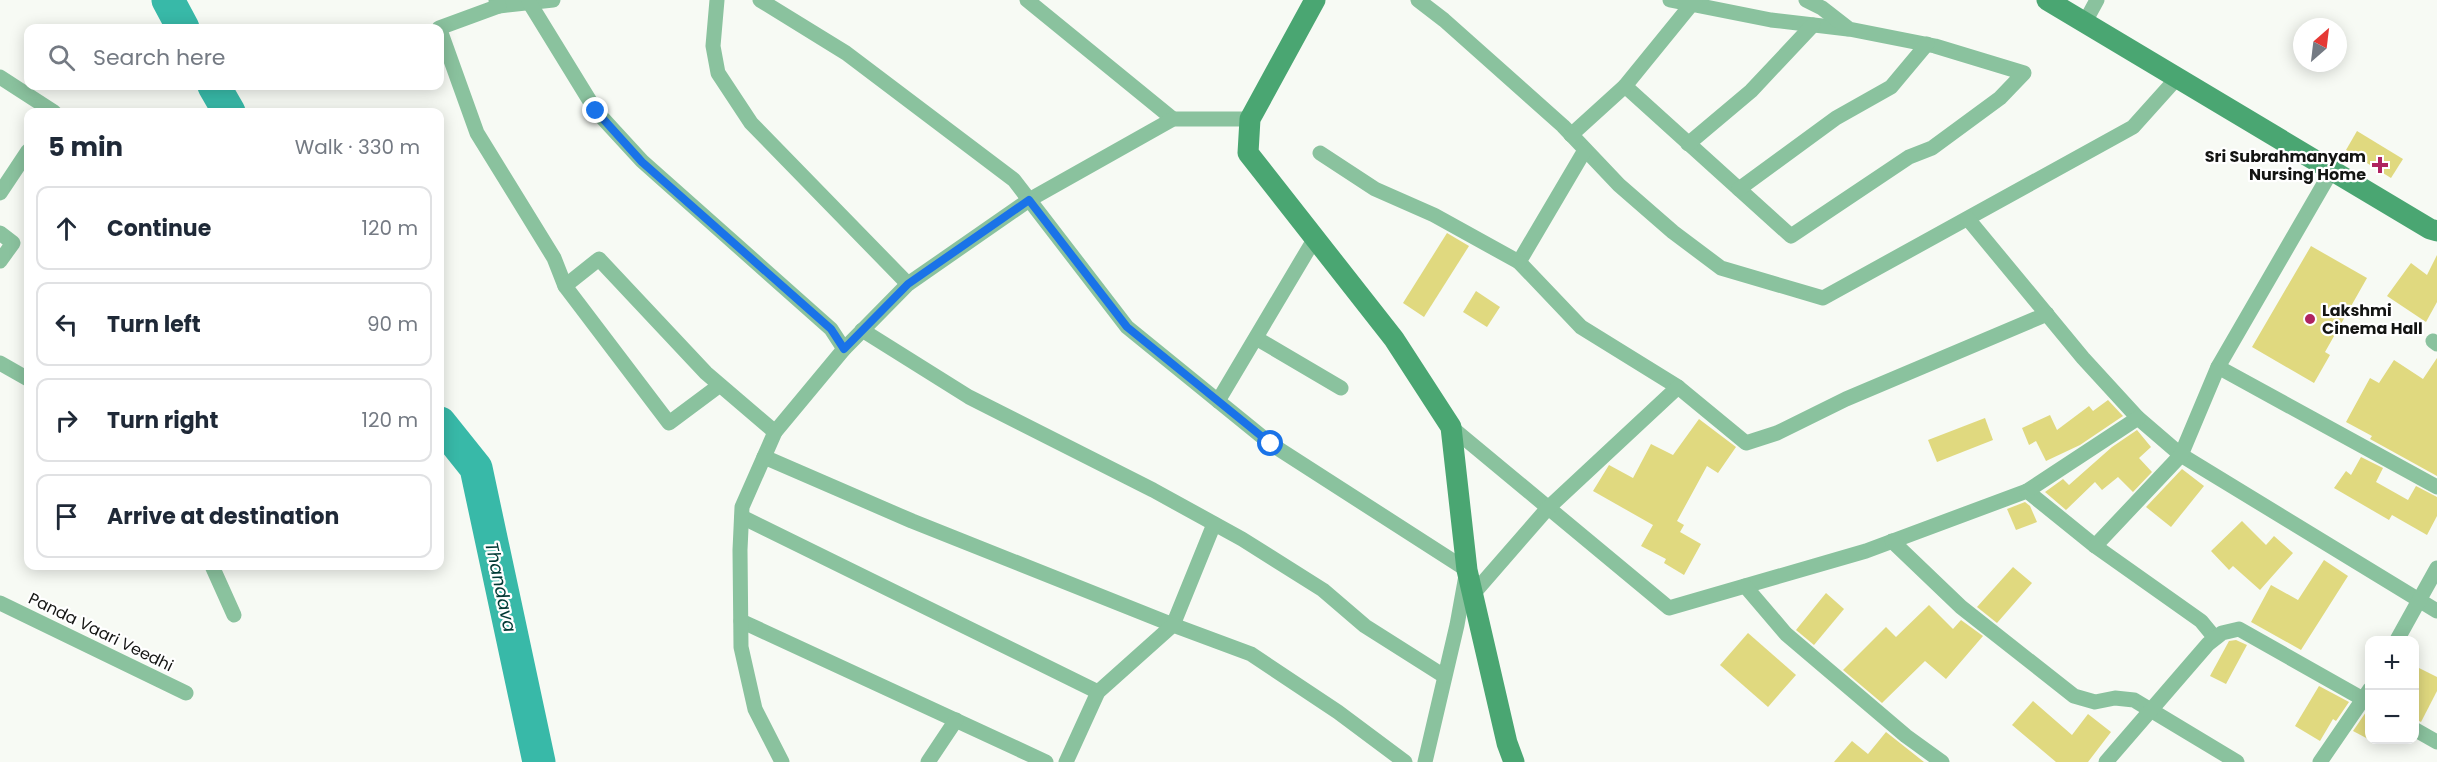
<!DOCTYPE html>
<html lang="en">
<head>
<meta charset="utf-8">
<style>
	body { margin:0; font-family:Poppins,sans-serif; background:#f6f6f7; color:#1f2937 }
	.controls { position:absolute; right:18px; bottom:18px; display:grid; overflow:hidden; border-radius:12px; box-shadow:0 3px 15px #0003 }
	.controls button { width:54px; height:54px; display:grid; place-items:center; padding:0; border:0; border-bottom:2px solid #e0e1e3; background:#fff; color:#1f2937; font:30px sans-serif }
	.compass { position:absolute; left:2293px; top:18px; width:54px; height:54px; border-radius:50%; background:#fff; box-shadow:0 3px 15px #0003; rotate:28deg }
	.stop { position:absolute; width:18px; height:18px; margin:-14px; border:4px solid #1a73e8; border-radius:50%; background:#fff }
	.stop.end { background:#1a73e8; border-color:#fff; box-shadow:0 2px 6px #0008 }
	.list { margin:0; padding:0; list-style:none }
	h2 { display:flex; justify-content:space-between; align-items:center; height:78px; margin:0; padding:0 24px; font-size:26px }
	h2 small { font-size:20px; font-weight:400; color:#747a83 }
	.list li { display:grid; grid-template-columns:39px 1fr auto; gap:18px; align-items:center; box-sizing:border-box; height:84px; margin:0 12px 12px; padding:0 12px; border:2px solid #e0e1e3; border-radius:12px }
	.list b { display:block; font-size:22px; white-space:nowrap }
	.list em { font-size:20px; font-style:normal; color:#747a83 }
	.icon { flex:none; width:33px; height:33px; fill:none; stroke:currentColor; stroke-width:2; stroke-linecap:round; stroke-linejoin:round }
	.map { position:relative; flex:none; width:2437px; height:762px; overflow:hidden }
	.search { position:absolute; background:#fff; box-shadow:0 3px 15px #0003; left:24px; top:24px; width:420px; height:66px; display:flex; align-items:center; gap:15px; box-sizing:border-box; padding:0 21px; border-radius:12px; color:#747a83; font-size:22px }
	.panel { position:absolute; background:#fff; box-shadow:0 3px 15px #0003; left:24px; top:108px; width:420px; height:462px; border-radius:12px }
	.map>svg:first-child { display:block }
</style>
</head>
<body>
<div class="map">
<svg width="2437" height="762" viewBox="0 0 2437 762">
	<rect width="100%" height="100%" fill="#f7faf4"/>
	<g fill="none" stroke-linecap="round" stroke-linejoin="round">
		<g stroke="#38b9a8" stroke-width="33">
			<polyline points="168,0 183,28"/>
			<polyline points="214,86 229,112"/>
			<polyline points="440,423 476,468 539,762"/>
		</g>
	</g>
	<g fill="#e0d97f">
		<polygon points="2357,131 2403,159 2391,178 2346,150"/>
		<polygon points="1447,233 1469,246 1424,317 1403,303"/>
		<polygon points="2311,246 2367,278 2325,352 2330,355 2314,383 2252,347"/>
		<polygon points="2437,255 2437,302 2426,322 2387,296 2411,263 2427,275"/>
		<polygon points="1476,291 1500,307 1487,327 1463,312"/>
		<polygon points="2437,358 2437,476 2370,439 2372,436 2346,422 2370,378 2379,383 2394,360 2423,379"/>
		<polygon points="2108,400 2123,416 2080,445 2046,461 2036,441 2029,445 2022,428 2050,415 2057,430 2089,406 2093,411"/>
		<polygon points="1985,418 1993,440 1937,462 1928,440"/>
		<polygon points="1699,419 1736,447 1718,473 1707,466 1677,521 1684,525 1680,532 1701,544 1684,575 1664,563 1666,559 1641,546 1653,525 1593,491 1609,465 1633,478 1651,444 1673,455"/>
		<polygon points="2137,430 2151,447 2139,458 2152,472 2133,492 2118,477 2102,490 2095,482 2066,510 2045,492 2063,479 2069,485 2112,447"/>
		<polygon points="2361,457 2383,468 2376,482 2408,500 2416,486 2437,497 2437,516 2427,535 2392,515 2389,520 2334,488 2346,471 2351,475"/>
		<polygon points="2182,469 2204,486 2171,527 2146,507"/>
		<polygon points="2025,502 2030,506 2037,522 2016,530 2007,509"/>
		<polygon points="2242,521 2266,545 2274,536 2293,553 2260,590 2233,566 2229,570 2211,551"/>
		<polygon points="2324,560 2348,576 2301,650 2251,622 2271,585 2298,600"/>
		<polygon points="2013,567 2032,583 1997,623 1977,607"/>
		<polygon points="1826,593 1844,609 1814,645 1796,630"/>
		<polygon points="1929,605 1953,629 1961,620 1983,636 1946,679 1925,661 1882,703 1843,670 1886,627 1896,637"/>
		<polygon points="1748,633 1796,675 1768,707 1720,665"/>
		<polygon points="2236,640 2247,645 2226,684 2210,676 2229,641"/>
		<polygon points="2419,668 2437,677 2437,691 2421,722 2415,719 2415,677"/>
		<polygon points="2319,686 2349,702 2336,721 2333,719 2320,741 2295,726"/>
		<polygon points="2033,701 2072,735 2088,714 2111,732 2088,762 2056,762 2012,725"/>
		<polygon points="2366,712 2370,715 2370,740 2353,731"/>
		<polygon points="1886,732 1924,762 1834,762 1852,741 1868,754"/>
	</g>
	<g fill="none" stroke-linecap="round" stroke-linejoin="round">
		<g stroke="#8ac29e" stroke-width="15">
			<polyline points="496,0 499,6 553,0"/>
			<polyline points="717,0 713,46 718,73 751,123 908,284"/>
			<polyline points="760,0 846,53 1014,180 1127,327 1271,444 1467,570 1457,625 1425,762"/>
			<polyline points="1027,0 1173,119"/>
			<polyline points="1418,0 1444,20 1563,126 1619,185 1673,232 1721,268 1823,298 2133,127 2177,78"/>
			<polyline points="1670,0 1771,20 1848,29"/>
			<polyline points="529,2 596,111 642,161 831,329 844,349"/>
			<polyline points="2085,22 2097,0"/>
			<polyline points="439,28 499,6"/>
			<polyline points="440,30 477,133 554,258 565,286"/>
			<polyline points="0,77 54,112"/>
			<polyline points="1625,86 1791,236 1909,157 1932,148 2000,98 2024,73 1935,46 1849,29 1822,8 1806,0"/>
			<polyline points="1571,135 1625,86 1695,0"/>
			<polyline points="1688,144 1751,91 1813,25"/>
			<polyline points="1585,150 1519,262 1581,327 1678,387"/>
			<polyline points="1320,153 1375,189 1434,215 1519,262"/>
			<polyline points="1739,189 1836,118 1891,87 1927,44"/>
			<polyline points="0,193 28,151"/>
			<polyline points="1968,219 2083,358 2138,418 2181,455 2437,611"/>
			<polyline points="0,233 13,243 0,261"/>
			<polyline points="862,330 969,397 1153,490 1242,539 1323,590 1365,626 1444,676"/>
			<polyline points="1256,338 1341,388"/>
			<polyline points="2433,341 2437,344"/>
			<polyline points="0,363 28,379"/>
			<polyline points="2218,367 2437,487"/>
			<polyline points="720,385 669,423 565,286 599,259 706,373 775,432"/>
			<polyline points="1218,401 1315,238"/>
			<polyline points="1451,427 1669,608 1866,551 2027,491 2095,546 2201,621 2215,638"/>
			<polyline points="764,457 912,521 1173,625 1214,524"/>
			<polyline points="2027,491 2138,418"/>
			<polyline points="742,517 1098,692"/>
			<polyline points="1892,541 1961,607 2074,696 2095,702 2115,698 2134,700 2237,762"/>
			<polyline points="2095,546 2181,455 2218,367 2332,170"/>
			<polyline points="212,566 234,615"/>
			<polyline points="1745,586 1786,634 1906,736 1942,762"/>
			<polyline points="1473,594 1547,509 1678,387 1746,443 1777,433 1846,399 2047,314"/>
			<polyline points="0,603 186,693"/>
			<polyline points="741,621 1046,762"/>
			<polyline points="2397,640 2437,568"/>
			<polyline points="2414,729 2437,742"/>
			<polyline points="782,762 755,709 741,647 740,550 742,507 775,432 844,349 908,284 1029,200 1173,119 1250,119"/>
			<polyline points="928,762 956,720"/>
			<polyline points="1066,762 1098,692 1173,625 1251,654 1338,712 1405,762"/>
			<polyline points="2106,762 2208,644 2222,633 2239,629 2370,703"/>
			<polyline points="2320,762 2370,689"/>
		</g>
		<g stroke="#4aa672" stroke-width="21">
			<polyline points="1315,0 1250,119 1248,153 1394,339 1451,427 1467,570 1507,743 1514,762"/>
			<polyline points="2047,0 2430,229 2437,231"/>
		</g>
	</g>
	<g fill="none" stroke-linecap="round" stroke-linejoin="round">
		<polyline stroke="#1a73e8" stroke-width="8" points="596,111 642,162 831,329 844,349 908,284 1029,200 1127,327 1271,444"/>
	</g>
	<g fill="#af2360" stroke="#fff" stroke-width="2">
		<path d="M2377 156h6v6h6v6h-6v6h-6v-6h-6v-6h6z"/>
		<circle cx="2310" cy="319" r="6"/>
	</g>
	<g text-anchor="middle" dominant-baseline="central" stroke-width="4.5" stroke-linejoin="round" paint-order="stroke">
		<g font-size="16" font-weight="bold" fill="#141513" stroke="#fff" text-anchor="end">
			<text x="2366" y="156">Sri Subrahmanyam<tspan x="2366" dy="18">Nursing Home</tspan></text>
			<text x="2322" y="310" text-anchor="start">Lakshmi<tspan x="2322" dy="18">Cinema Hall</tspan></text>
		</g>
		<g font-size="16" fill="#141513" stroke="#fff">
			<text transform="translate(101 632) rotate(26)">Panda Vaari Veedhi</text>
		</g>
		<g font-size="18" font-style="italic" fill="#003a34" stroke="#fff">
			<text transform="translate(501 587) rotate(78)">Thandava</text>
		</g>
	</g>
</svg>
<div class="controls">
<button>+</button>
<button>−</button>
</div>
<svg class="compass" viewBox="-18 -18 36 36"><path d="M0-13l5 13h-10z" fill="#e53935"/><path d="M0 13l5-13h-10z" fill="#747a83"/></svg>
<div class="stop" style="left:1271px;top:444px"></div>
<div class="stop end" style="left:596px;top:111px"></div>
<div class="search"><svg class="icon" aria-label="search" viewBox="0 0 24 24"><circle cx="10" cy="10" r="6"/><path d="M15 15l6 6"/></svg>Search here</div>
<section class="panel">
<h2>5 min<small>Walk · 330 m</small></h2>
<ul class="list">
<li><svg class="icon" aria-label="ahead" viewBox="0 0 24 24"><path d="M12 20V5M6 11l6-6 6 6"/></svg><div><b>Continue</b></div><em>120 m</em></li>
<li><svg class="icon" aria-label="left" viewBox="0 0 24 24"><path d="M17 20v-9H6M10 6l-5 5 5 5"/></svg><div><b>Turn left</b></div><em>90 m</em></li>
<li><svg class="icon" aria-label="right" viewBox="0 0 24 24"><path d="M7 20v-9h11M14 6l5 5-5 5"/></svg><div><b>Turn right</b></div><em>120 m</em></li>
<li><svg class="icon" aria-label="arrive" viewBox="0 0 24 24"><path d="M6 21V4h12l-3 4 3 4H6"/></svg><div><b>Arrive at destination</b></div></li>
</ul>
</section>
</div>
</body>
</html>
